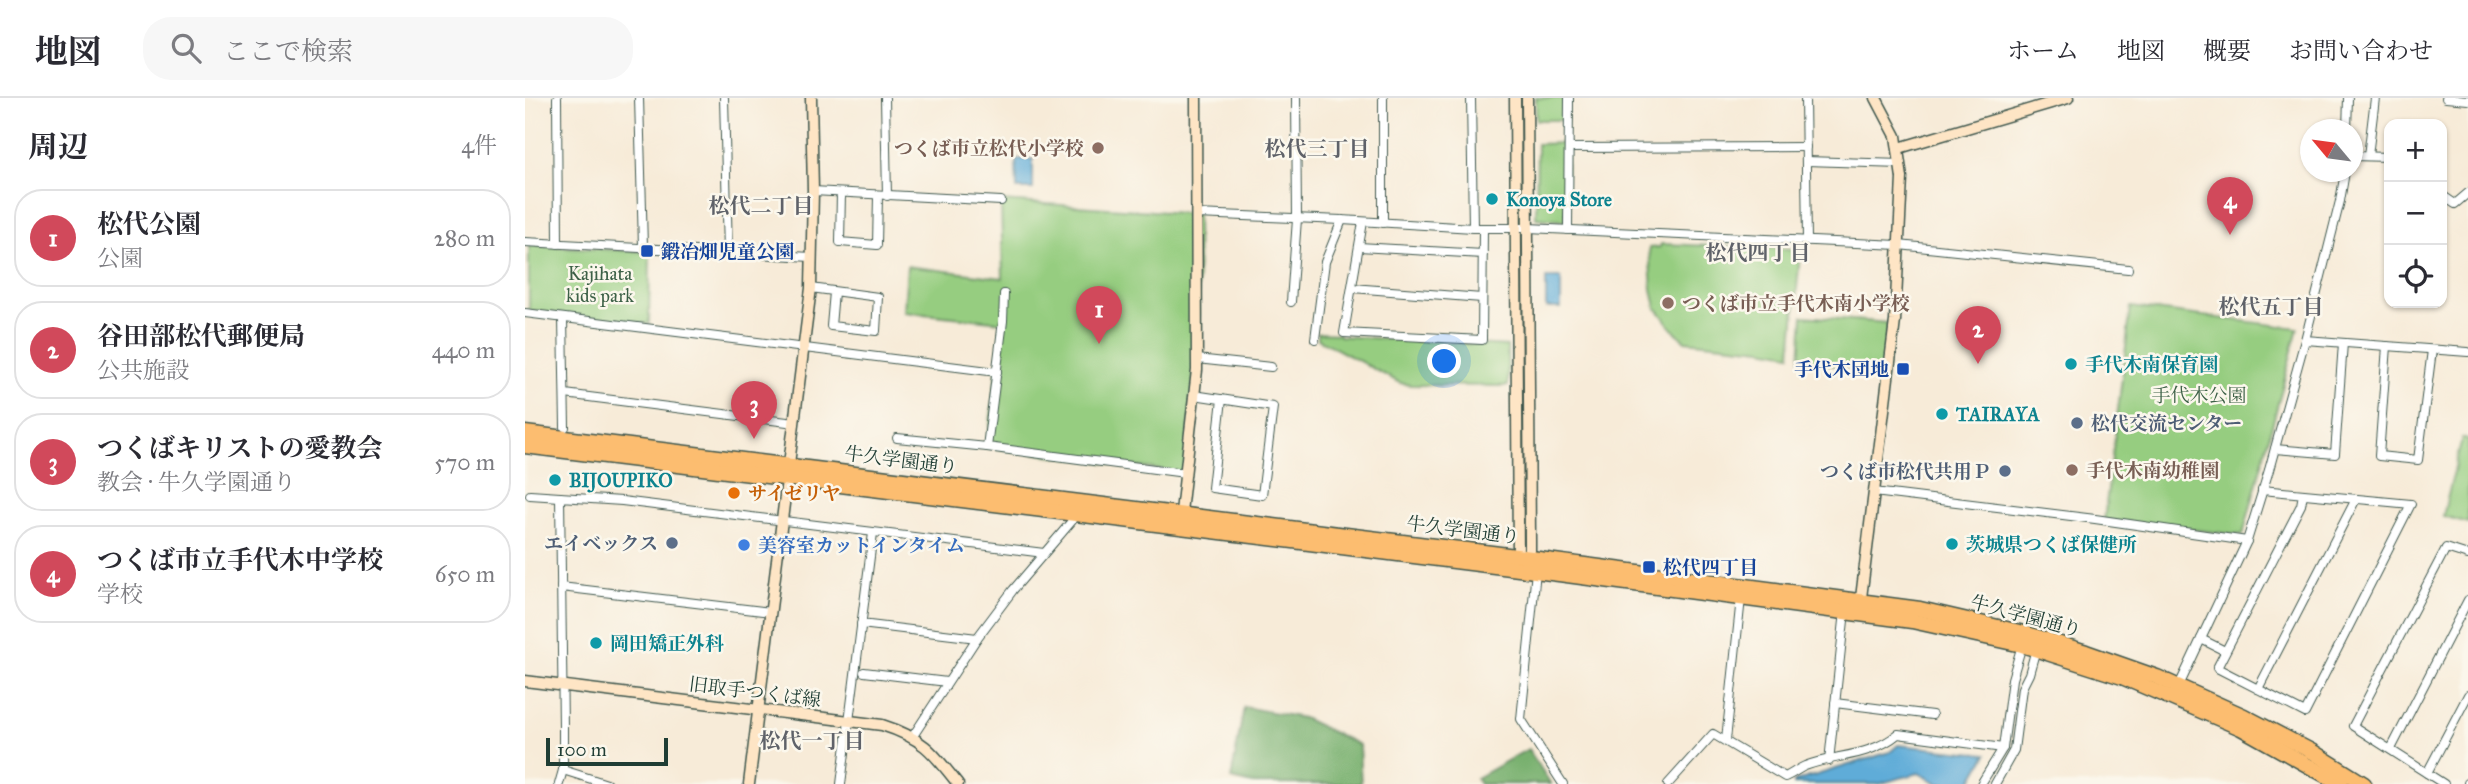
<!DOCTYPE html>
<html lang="ja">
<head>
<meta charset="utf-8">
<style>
	body { margin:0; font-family:"IM FELL Great Primer","Noto Serif JP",serif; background:#f7f7f7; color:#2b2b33 }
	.controls { position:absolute; right:21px; top:21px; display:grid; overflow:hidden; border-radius:14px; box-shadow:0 2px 5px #0004 }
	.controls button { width:63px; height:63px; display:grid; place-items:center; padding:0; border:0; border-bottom:2px solid #e1e1e2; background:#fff; color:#2b2b33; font:35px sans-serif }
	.compass { position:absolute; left:1775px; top:21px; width:63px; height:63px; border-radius:50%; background:#fff; box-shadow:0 2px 5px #0004; rotate:299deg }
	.scale { position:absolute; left:21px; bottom:18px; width:122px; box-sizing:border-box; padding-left:7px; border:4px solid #1f3d34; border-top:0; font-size:19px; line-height:24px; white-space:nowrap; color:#1f3d34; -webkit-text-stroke:5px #fbf7ec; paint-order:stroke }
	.you { position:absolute; left:920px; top:264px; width:24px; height:24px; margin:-18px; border:5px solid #fff; border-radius:50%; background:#1a73e8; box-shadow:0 0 0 10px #1a73e833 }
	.badge { display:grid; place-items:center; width:46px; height:46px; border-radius:50%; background:#d1495b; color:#fff; font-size:23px; font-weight:700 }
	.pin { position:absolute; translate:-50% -58px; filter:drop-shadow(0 2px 4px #0008) }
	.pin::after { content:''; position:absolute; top:37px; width:24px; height:21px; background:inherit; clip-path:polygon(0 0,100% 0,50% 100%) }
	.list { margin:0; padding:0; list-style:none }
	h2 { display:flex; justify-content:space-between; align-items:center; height:91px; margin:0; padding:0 28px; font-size:30px }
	h2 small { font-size:23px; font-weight:400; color:#7c7c81 }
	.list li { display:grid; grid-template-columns:46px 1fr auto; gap:21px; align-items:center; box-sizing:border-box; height:98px; margin:0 14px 14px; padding:0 14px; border:2px solid #e1e1e2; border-radius:28px }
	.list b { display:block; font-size:26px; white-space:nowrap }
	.list p { margin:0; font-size:23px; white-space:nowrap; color:#7c7c81 }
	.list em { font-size:23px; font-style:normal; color:#7c7c81 }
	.icon { flex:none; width:38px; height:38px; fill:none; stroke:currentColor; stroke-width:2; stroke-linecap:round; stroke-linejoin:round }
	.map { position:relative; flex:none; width:1943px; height:686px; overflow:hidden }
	header { display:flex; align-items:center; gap:42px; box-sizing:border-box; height:98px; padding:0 35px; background:#fff; border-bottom:2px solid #e1e1e2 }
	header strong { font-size:33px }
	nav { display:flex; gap:38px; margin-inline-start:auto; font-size:24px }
	.search { width:490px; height:63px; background:#f7f7f7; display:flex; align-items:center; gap:18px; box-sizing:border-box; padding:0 24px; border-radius:28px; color:#7c7c81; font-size:26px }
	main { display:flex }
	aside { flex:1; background:#fff }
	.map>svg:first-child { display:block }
</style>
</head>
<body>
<header>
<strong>地図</strong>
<div class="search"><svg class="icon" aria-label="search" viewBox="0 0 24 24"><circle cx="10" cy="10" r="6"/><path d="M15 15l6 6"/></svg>ここで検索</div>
<nav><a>ホーム</a><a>地図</a><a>概要</a><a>お問い合わせ</a></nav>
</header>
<main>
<aside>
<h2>周辺<small>4件</small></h2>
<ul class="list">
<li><span class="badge">1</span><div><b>松代公園</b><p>公園</p></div><em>280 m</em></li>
<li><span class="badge">2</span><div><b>谷田部松代郵便局</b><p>公共施設</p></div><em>440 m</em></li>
<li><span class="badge">3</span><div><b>つくばキリストの愛教会</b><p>教会 · 牛久学園通り</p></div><em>570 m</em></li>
<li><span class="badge">4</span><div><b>つくば市立手代木中学校</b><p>学校</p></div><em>650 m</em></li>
</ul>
</aside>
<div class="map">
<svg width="1943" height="686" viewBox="0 0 1943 686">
	<rect width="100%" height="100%" fill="#fbf7ec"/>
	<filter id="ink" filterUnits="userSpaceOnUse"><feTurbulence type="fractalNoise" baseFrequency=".0143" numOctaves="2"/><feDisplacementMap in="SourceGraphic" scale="14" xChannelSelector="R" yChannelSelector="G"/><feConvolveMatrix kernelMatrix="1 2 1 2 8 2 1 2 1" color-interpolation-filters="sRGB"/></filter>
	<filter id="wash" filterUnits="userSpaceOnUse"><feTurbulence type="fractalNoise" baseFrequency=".00686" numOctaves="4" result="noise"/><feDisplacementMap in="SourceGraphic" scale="28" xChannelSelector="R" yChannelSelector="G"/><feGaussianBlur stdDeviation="1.57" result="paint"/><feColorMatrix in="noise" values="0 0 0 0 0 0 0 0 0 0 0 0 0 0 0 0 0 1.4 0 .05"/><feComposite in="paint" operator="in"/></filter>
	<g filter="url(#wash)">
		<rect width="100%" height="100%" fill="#f7ebd8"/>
		<g fill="#96cd80" stroke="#5a855a" stroke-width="2">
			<rect x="1011" y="0" width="30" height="22"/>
			<polygon points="1041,45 1041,123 1011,120 1012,46"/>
			<polygon points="476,103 672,116 673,231 660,375 462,349 478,224 379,214 382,168 478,180"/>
			<polygon points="1136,146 1268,151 1268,157 1275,157 1266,256 1237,251 1160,243 1145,228 1131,209 1127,191 1124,150 1135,149"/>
			<polygon points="4,147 125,154 124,226 4,213"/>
			<polygon points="1606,209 1773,230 1718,437 1579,422"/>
			<polygon points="1278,218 1363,225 1357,273 1279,264 1275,261"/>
			<polygon points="793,235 814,236 814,238 982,248 983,288 886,287 875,285 793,241"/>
			<polygon points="1937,340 1943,342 1943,425 1918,418"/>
		</g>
		<g fill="#78b06e" stroke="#4c7651" stroke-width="2">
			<polygon points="719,609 778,620 834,647 836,686 729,686 706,681"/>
			<polygon points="1003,651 1026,686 955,686 951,680"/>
		</g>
		<g fill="#5facd8" stroke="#3f7486" stroke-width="2">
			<polygon points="491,61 508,61 508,91 492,91"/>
			<rect x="1021" y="180" width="15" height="30"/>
			<polygon points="1373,647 1462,656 1445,686 1414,686 1394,675 1353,686 1269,686 1269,684 1365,654"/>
		</g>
	</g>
	<g filter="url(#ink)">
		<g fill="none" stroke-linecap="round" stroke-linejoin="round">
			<g stroke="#3f574d" stroke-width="10">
				<g id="street">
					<polyline points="32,0 33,146"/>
					<polyline points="114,0 118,149"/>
					<polyline points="199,0 203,154"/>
					<polyline points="360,0 362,98"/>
					<polyline points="858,0 858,125"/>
					<polyline points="946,0 948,130"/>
					<polyline points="1280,0 1282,143"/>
					<polyline points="1921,0 1943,2"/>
					<polyline points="1822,32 1823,0"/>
					<polyline points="1044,50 1281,49"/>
					<polyline points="1828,58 1864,59"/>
					<polyline points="1843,58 1850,0"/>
					<polyline points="1281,63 1376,66"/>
					<polyline points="288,93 476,103"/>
					<polyline points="316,95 315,144 352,147 353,97"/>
					<polyline points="1917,97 1930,106 1943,95"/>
					<polyline points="672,116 817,122 948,130 1003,130 1374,147 1603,171"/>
					<polyline points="838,124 819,235 957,242 958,130"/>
					<polyline points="1043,132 1044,0"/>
					<polyline points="0,144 287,159"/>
					<polyline points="834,149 958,156"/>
					<polyline points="286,190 353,199 351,233 306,228 309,194"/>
					<polyline points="827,190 957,200"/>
					<polyline points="479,196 478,223 462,349 660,375"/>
					<polyline points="766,204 772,121 771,0"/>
					<polyline points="0,215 472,274"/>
					<polyline points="38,220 40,329"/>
					<polyline points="790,241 800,164 817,122"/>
					<polyline points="1780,242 1943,254"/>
					<polyline points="1862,248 1854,358 1893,362 1907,252"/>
					<polyline points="672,261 746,269"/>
					<polyline points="40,296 270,325"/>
					<polyline points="669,297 748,309 737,397 687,390 697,301"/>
					<polyline points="372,340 462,349"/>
					<polyline points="1750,351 1810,356 1818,245"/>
					<polyline points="1737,392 1886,406 1780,615 1692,570 1776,407 1778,396"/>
					<polyline points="1349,394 1570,421 1722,443"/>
					<polyline points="5,397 35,399"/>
					<polyline points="1011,473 996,621 1038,686"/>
					<polyline points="36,489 246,514"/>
					<polyline points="336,526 452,540"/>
					<polyline points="1676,541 1700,553"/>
					<polyline points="339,574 422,584"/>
					<polyline points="1733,591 1831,401"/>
					<polyline points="1652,592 1722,443 1744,372 1780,242 1815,103 1820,74"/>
					<polyline points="1310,605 1407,617"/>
					<polyline points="388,638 452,540 488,492 552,417"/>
					<polyline points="1201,642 1216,500"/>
					<polyline points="1866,651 1943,502"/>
					<polyline points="1304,663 1320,513"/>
					<polyline points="38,672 82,686"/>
					<polyline points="1902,675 1943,597"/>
					<polyline points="34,686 38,672 38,630 35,399 97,403 519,455"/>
					<polyline points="316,686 348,435"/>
					<path d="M1143,686L1188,636L1260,679C1267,676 1273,671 1280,668C1312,656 1345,659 1373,636L1478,650"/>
					<polyline points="1456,686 1478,650 1487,581 1497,547"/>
					<polyline points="1470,686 1489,652 1497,590 1504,576 1511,551"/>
					<polyline points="1919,686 1828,628 1921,450 1943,457"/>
					<polyline points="1943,686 1943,685"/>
				</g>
			</g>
			<g stroke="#3f574d" stroke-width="13">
				<g id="secondary">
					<polyline points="990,0 993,462"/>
					<polyline points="1374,50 1543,0"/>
					<polyline points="655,423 672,272 671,0"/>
					<polyline points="1001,465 1005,460 1005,442 1002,0"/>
					<polyline points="1335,508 1370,223 1377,80 1371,38 1351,0"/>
					<path d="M0,583L357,627C398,640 408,654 433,686"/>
					<polyline points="224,686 286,190 288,93 286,0"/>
				</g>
			</g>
			<g stroke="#3f574d" stroke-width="17">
				<g id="highway">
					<polyline points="0,335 991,458 1395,511 1499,535 1561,554 1632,579 1719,618 1788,654 1839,686"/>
					<polyline points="0,348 1034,476 1387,523 1497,547 1597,579 1716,630 1816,686"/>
				</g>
			</g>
			<use href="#street" stroke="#fff" stroke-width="8"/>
			<use href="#secondary" stroke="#fee5c5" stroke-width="10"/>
			<use href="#highway" stroke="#fcbd6f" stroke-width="14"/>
		</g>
	</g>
	<g fill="#8d6e63" stroke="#fbf7ec" stroke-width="2.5">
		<circle cx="573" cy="50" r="7"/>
		<circle cx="1143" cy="205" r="7"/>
		<circle cx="1547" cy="372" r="7"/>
	</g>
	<g fill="#0f9aa8" stroke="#fbf7ec" stroke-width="2.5">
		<circle cx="967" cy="101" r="7"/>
		<circle cx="1546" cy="266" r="7"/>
		<circle cx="1417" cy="316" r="7"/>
		<circle cx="30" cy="382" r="7"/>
		<circle cx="1427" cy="446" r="7"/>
		<circle cx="71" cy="545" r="7"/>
	</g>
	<g fill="#1a4fb4" stroke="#fbf7ec" stroke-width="2.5">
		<rect x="115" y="146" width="14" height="14" rx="3.5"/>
		<rect x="1371" y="264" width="14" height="14" rx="3.5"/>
		<rect x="1117" y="462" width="14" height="14" rx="3.5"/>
	</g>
	<g fill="#5c6f8a" stroke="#fbf7ec" stroke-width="2.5">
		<circle cx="1552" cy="325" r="7"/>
		<circle cx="1480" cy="373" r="7"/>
		<circle cx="147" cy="445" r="7"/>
	</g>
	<circle fill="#e8710a" stroke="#fbf7ec" stroke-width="2.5" cx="209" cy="395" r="7"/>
	<circle fill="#3f7fe0" stroke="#fbf7ec" stroke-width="2.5" cx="219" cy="447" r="7"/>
	<g text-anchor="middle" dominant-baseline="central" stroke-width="5" stroke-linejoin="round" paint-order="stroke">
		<g font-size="19" font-weight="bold" fill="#785e54" stroke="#fbf7ec" text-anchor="start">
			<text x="559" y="50" text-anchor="end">つくば市立松代小学校</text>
			<text x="1157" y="205">つくば市立手代木南小学校</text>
			<text x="1561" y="372">手代木南幼稚園</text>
		</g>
		<g font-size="19" font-weight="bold" fill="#0d838f" stroke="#fbf7ec" text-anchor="start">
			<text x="981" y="101">Konoya Store</text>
			<text x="1560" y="266">手代木南保育園</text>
			<text x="1431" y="316">TAIRAYA</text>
			<text x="44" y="382">BIJOUPIKO</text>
			<text x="1441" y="446">茨城県つくば保健所</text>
			<text x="85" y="545">岡田矯正外科</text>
		</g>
		<g font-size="19" font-weight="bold" fill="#164399" stroke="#fbf7ec" text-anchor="start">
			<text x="136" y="153">鍛冶畑児童公園</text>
			<text x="1364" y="271" text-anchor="end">手代木団地</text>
			<text x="1138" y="469">松代四丁目</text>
		</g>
		<g font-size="19" fill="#3d6147" stroke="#fbf7ec">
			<text x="75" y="175">Kajihata<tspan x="75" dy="22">kids park</tspan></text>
			<text x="1674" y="297">手代木公園</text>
		</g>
		<g font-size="19" font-weight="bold" fill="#4e5e75" stroke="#fbf7ec" text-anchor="end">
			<text x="1566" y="325" text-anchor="start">松代交流センター</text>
			<text x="1466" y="373">つくば市松代共用Ｐ</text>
			<text x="133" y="445">エイベックス</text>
		</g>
		<g font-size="19" fill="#1f3d34" stroke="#fbf7ec">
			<text transform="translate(376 362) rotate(7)">牛久学園通り</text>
			<text transform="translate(938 432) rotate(7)">牛久学園通り</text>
			<text transform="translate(1501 518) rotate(15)">牛久学園通り</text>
			<text transform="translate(230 594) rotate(7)">旧取手つくば線</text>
		</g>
		<g font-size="19" font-weight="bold" fill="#c56008" stroke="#fbf7ec" text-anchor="start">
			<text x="223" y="395">サイゼリヤ</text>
		</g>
		<g font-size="19" font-weight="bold" fill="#366cbe" stroke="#fbf7ec" text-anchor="start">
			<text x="233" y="447">美容室カットインタイム</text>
		</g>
		<g font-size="21" font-weight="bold" fill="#5f6269" stroke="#fbf7ec">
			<text x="792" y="51">松代三丁目</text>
			<text x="236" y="108">松代二丁目</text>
			<text x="1233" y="155">松代四丁目</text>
			<text x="1746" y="209">松代五丁目</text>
			<text x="287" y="643">松代一丁目</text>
		</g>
	</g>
</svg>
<div class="controls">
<button>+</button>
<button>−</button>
<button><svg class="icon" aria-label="locate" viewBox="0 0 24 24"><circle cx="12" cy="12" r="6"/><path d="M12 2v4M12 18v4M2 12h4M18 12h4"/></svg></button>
</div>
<svg class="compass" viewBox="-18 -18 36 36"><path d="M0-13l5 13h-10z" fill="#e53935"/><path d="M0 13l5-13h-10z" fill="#7c7c81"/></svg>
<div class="scale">100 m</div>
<div class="you"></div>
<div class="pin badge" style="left:574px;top:246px">1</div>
<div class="pin badge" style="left:1453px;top:266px">2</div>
<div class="pin badge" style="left:229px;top:341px">3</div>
<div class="pin badge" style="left:1705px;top:137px">4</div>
</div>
</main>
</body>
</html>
